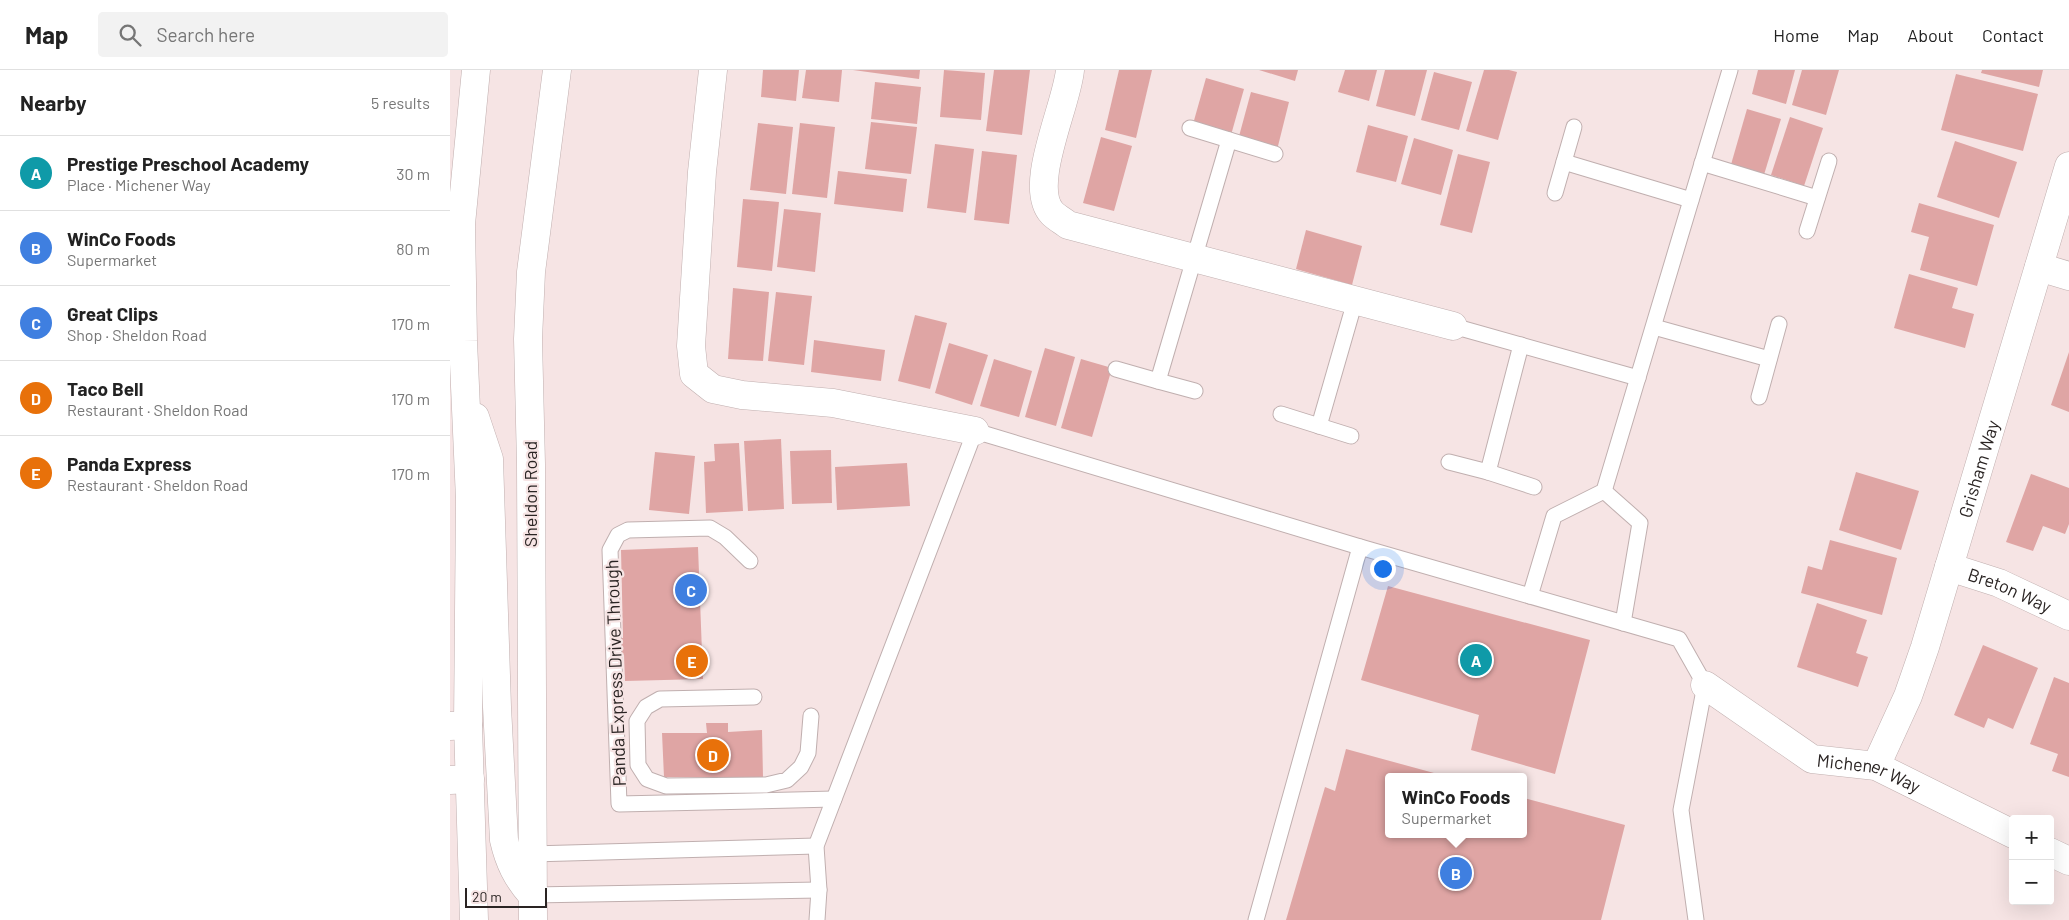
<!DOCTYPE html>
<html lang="en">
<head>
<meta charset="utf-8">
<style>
	body { margin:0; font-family:Barlow,sans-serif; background:#f2f2f2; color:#222 }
	.controls { position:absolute; right:15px; bottom:15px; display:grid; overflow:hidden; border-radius:5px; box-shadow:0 5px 20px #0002 }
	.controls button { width:45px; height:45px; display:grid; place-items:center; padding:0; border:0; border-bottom:1px solid #e0e0e0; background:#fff; color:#222; font:25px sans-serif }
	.scale { position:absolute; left:15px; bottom:12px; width:82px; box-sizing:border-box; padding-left:5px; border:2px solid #2a2423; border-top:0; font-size:14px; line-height:18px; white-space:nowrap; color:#2a2423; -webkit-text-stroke:4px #f6e4e4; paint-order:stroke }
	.you { position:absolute; left:932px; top:498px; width:18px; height:18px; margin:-12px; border:4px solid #fff; border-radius:50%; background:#1a73e8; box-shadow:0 0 0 8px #1a73e833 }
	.badge { display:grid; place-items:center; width:32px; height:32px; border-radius:50%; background:#388084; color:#fff; font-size:16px; font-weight:700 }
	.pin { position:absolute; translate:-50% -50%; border:2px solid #fff; box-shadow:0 1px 5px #0006 }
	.popup { position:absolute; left:935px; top:703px; width:142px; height:65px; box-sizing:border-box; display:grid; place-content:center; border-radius:5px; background:#fff; filter:drop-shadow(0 1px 4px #0005); font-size:16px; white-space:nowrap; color:#767676 }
	.popup b { font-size:19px; color:#222 }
	.popup::after { content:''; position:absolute; left:50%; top:100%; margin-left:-10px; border:10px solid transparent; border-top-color:#fff }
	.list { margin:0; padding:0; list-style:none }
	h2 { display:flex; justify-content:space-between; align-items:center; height:65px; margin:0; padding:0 20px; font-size:21px }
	h2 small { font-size:16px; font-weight:400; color:#767676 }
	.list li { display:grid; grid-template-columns:32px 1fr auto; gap:15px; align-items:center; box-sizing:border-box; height:75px; padding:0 20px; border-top:1px solid #e0e0e0 }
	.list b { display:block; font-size:19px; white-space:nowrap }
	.list p { margin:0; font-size:16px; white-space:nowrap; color:#767676 }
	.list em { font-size:16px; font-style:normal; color:#767676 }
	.icon { flex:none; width:28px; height:28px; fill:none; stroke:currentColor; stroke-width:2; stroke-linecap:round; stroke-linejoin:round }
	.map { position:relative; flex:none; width:1619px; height:850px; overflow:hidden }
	header { display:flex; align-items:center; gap:30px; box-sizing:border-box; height:70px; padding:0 25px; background:#fff; border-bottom:1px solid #e0e0e0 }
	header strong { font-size:24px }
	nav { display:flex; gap:28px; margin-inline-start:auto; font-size:18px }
	.search { width:350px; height:45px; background:#f2f2f2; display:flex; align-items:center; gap:12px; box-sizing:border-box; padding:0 18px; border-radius:5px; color:#767676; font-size:19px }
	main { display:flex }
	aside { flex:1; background:#fff }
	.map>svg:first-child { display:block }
</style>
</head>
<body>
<header>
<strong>Map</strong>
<div class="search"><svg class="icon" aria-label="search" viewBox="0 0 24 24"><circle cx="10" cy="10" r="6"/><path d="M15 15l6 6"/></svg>Search here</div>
<nav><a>Home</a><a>Map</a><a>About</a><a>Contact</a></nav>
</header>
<main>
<aside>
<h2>Nearby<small>5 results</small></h2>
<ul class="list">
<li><span class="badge" style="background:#0f9aa8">A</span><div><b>Prestige Preschool Academy</b><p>Place · Michener Way</p></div><em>30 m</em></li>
<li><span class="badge" style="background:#3f7fe0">B</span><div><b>WinCo Foods</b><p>Supermarket</p></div><em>80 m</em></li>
<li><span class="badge" style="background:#3f7fe0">C</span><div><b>Great Clips</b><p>Shop · Sheldon Road</p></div><em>170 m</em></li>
<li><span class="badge" style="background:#e8710a">D</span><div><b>Taco Bell</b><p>Restaurant · Sheldon Road</p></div><em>170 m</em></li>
<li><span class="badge" style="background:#e8710a">E</span><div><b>Panda Express</b><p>Restaurant · Sheldon Road</p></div><em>170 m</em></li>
</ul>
</aside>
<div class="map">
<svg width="1619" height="850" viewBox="0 0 1619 850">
	<rect width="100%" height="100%" fill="#f6e4e4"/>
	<g fill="#dfa5a4">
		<polygon points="313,0 349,0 346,31 311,27"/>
		<polygon points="356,0 392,0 389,32 352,28"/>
		<polygon points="403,0 470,0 469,9"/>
		<polygon points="494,0 535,3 531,50 490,47"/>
		<polygon points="544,0 580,0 572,65 536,61"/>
		<polygon points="669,0 702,0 686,68 655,60"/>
		<polygon points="809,0 848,0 845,11"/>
		<polygon points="895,0 927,0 919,31 888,22"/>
		<polygon points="935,0 977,0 965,46 926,36"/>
		<polygon points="1034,0 1059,0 1067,2 1048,70 1016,61"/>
		<polygon points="1308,0 1345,0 1336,34 1302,24"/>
		<polygon points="1352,0 1389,0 1376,45 1342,35"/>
		<polygon points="1532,0 1593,0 1589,17 1531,3"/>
		<polygon points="984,2 1022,12 1009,60 971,50"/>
		<polygon points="1506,4 1588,24 1573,81 1491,60"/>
		<polygon points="756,8 794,19 781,65 743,54"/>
		<polygon points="425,12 471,17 467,54 421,49"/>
		<polygon points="801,22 839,32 827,80 788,70"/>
		<polygon points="1297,39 1331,49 1313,108 1280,98"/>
		<polygon points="1340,47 1373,58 1354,116 1321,105"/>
		<polygon points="421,52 467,57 461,104 415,99"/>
		<polygon points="308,53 343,57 336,124 300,120"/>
		<polygon points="350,53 385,57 377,128 342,124"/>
		<polygon points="918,55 958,66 946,112 906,102"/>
		<polygon points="651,67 682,76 664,141 633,133"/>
		<polygon points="964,68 1003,80 991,125 951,114"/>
		<polygon points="1505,71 1567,92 1549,148 1487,127"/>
		<polygon points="485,74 524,79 516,143 477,138"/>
		<polygon points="532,81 567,85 559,154 524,150"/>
		<polygon points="1008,84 1040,92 1022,163 990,155"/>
		<polygon points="388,101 457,109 453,142 384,134"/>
		<polygon points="293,129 329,132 322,201 287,197"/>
		<polygon points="1469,133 1544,155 1527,216 1470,200 1479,167 1461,162"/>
		<polygon points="334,139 371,143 365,202 327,197"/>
		<polygon points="856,160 912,176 902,215 846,199"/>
		<polygon points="1459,204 1508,218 1502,238 1524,244 1515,278 1444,258"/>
		<polygon points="283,218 319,222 313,291 278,289"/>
		<polygon points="326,222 362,226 354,295 318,291"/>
		<polygon points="465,245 497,253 480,319 448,311"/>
		<polygon points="364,270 435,280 431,311 361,302"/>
		<polygon points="499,273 538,285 522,335 485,323"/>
		<polygon points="595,278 625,287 606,356 575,347"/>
		<polygon points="1619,282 1619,342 1601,335"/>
		<polygon points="544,289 582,301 569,347 530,336"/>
		<polygon points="631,289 662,298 642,367 611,358"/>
		<polygon points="331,369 334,439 298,441 294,371"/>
		<polygon points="289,373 293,441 256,443 254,392 265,391 264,374"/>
		<polygon points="381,380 382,433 342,434 340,381"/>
		<polygon points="205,382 245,386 239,444 199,440"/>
		<polygon points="457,393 460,436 387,440 385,397"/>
		<polygon points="1406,402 1469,421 1451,480 1389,460"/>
		<polygon points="1581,404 1619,418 1619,454 1615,464 1593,456 1583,481 1556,472"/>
		<polygon points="1380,470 1447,488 1432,545 1351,523 1358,496 1372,500"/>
		<polygon points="248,477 253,609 175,611 174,585 168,585 167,568 173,568 171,480"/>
		<polygon points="938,516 1140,570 1105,704 1021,680 1029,645 911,610"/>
		<polygon points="1367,533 1417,550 1406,583 1418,587 1408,617 1347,597"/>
		<polygon points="1533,575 1588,598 1563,659 1538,648 1534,658 1504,645"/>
		<polygon points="1604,607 1619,613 1619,707 1602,701 1608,684 1580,674"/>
		<polygon points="256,653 278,653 278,662 312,660 313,707 214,707 212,663 257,663"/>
		<polygon points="896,679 995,706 938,707 938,764 1074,764 1074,728 1175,755 1151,850 836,850 875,717 885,721"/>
	</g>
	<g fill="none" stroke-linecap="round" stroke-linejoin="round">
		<g stroke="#c0afaf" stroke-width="17">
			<g id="service">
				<polyline points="740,58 825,84"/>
				<polyline points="1114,92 1241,130"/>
				<polyline points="1252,93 1367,128"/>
				<polyline points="1105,123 1124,57"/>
				<polyline points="1357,161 1379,91"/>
				<polyline points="1003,256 1188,308"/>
				<polyline points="1204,257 1319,289"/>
				<polyline points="666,299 708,311"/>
				<polyline points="745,321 708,311 779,70"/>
				<polyline points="1309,327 1329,254"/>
				<polyline points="831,344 901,366"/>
				<polyline points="869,356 905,231"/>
				<polyline points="999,392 1038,402 1071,275"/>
				<polyline points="1038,402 1084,417"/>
				<polyline points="1154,421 1190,453 1173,553"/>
				<polyline points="300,491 275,467 260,458 178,460 168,465 160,480 169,734 384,729"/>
				<polyline points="1080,526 1104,446 1154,421 1280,0"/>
				<polyline points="304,627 210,629 196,637 187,651 188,695 197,709 216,716 316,715 337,710 351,697 358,683 361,646"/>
				<polyline points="82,784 366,776"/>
				<polyline points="82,825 369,820"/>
				<polyline points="367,850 369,820 366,776 525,361 910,477 1229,569 1255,615 1231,740 1246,850"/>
				<polyline points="806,850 910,477"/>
			</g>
		</g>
		<g stroke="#c0afaf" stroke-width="29">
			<g id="minor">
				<polyline points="263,0 252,102 241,276 244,304 263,319 292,325 383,333 525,361"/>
				<path d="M620,0C617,35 577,116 602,143C607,148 613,151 618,155L1003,256"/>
				<polyline points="1589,197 1619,206"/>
				<path id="s1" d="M1499,497L1549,513L1619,546"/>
				<path id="s2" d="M1255,615L1362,689L1426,696L1563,764"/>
				<polyline points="0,656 18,655"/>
				<path id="s3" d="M1426,696L1458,626L1475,577L1619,96"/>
				<polyline points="0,710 20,709"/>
				<polyline points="1600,782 1619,791"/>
			</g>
		</g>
		<g stroke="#c0afaf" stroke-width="29">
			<g id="secondary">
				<path d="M25,347L39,389L47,637L54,770C59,792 67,808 82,825"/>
				<polyline points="24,850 18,655 20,429 13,271 11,154 26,0"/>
				<polyline points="83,850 81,394 78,269 81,202 107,0"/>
			</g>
		</g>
		<use href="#service" stroke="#fff" stroke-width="15"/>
		<use href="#minor" stroke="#fff" stroke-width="28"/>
		<use href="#secondary" stroke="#fff" stroke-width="28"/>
	</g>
	<g text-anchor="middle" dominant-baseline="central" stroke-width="4.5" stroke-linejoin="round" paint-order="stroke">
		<g font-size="18" fill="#2a2423" stroke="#f6e4e4">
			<text stroke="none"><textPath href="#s3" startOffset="315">Grisham Way</textPath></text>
			<text transform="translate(80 424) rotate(-90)">Sheldon Road</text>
			<text stroke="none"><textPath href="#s1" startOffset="65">Breton Way</textPath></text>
			<text transform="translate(165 603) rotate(-92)">Panda Express Drive Through</text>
			<text stroke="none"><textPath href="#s2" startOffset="189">Michener Way</textPath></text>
		</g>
	</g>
</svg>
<div class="controls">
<button>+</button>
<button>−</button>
</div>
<div class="scale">20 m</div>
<div class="you"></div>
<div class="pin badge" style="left:1026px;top:590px;background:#0f9aa8">A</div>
<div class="pin badge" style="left:1006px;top:803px;background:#3f7fe0">B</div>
<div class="popup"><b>WinCo Foods</b>Supermarket</div>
<div class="pin badge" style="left:241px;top:520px;background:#3f7fe0">C</div>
<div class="pin badge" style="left:263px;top:685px;background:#e8710a">D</div>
<div class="pin badge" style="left:242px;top:591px;background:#e8710a">E</div>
</div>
</main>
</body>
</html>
